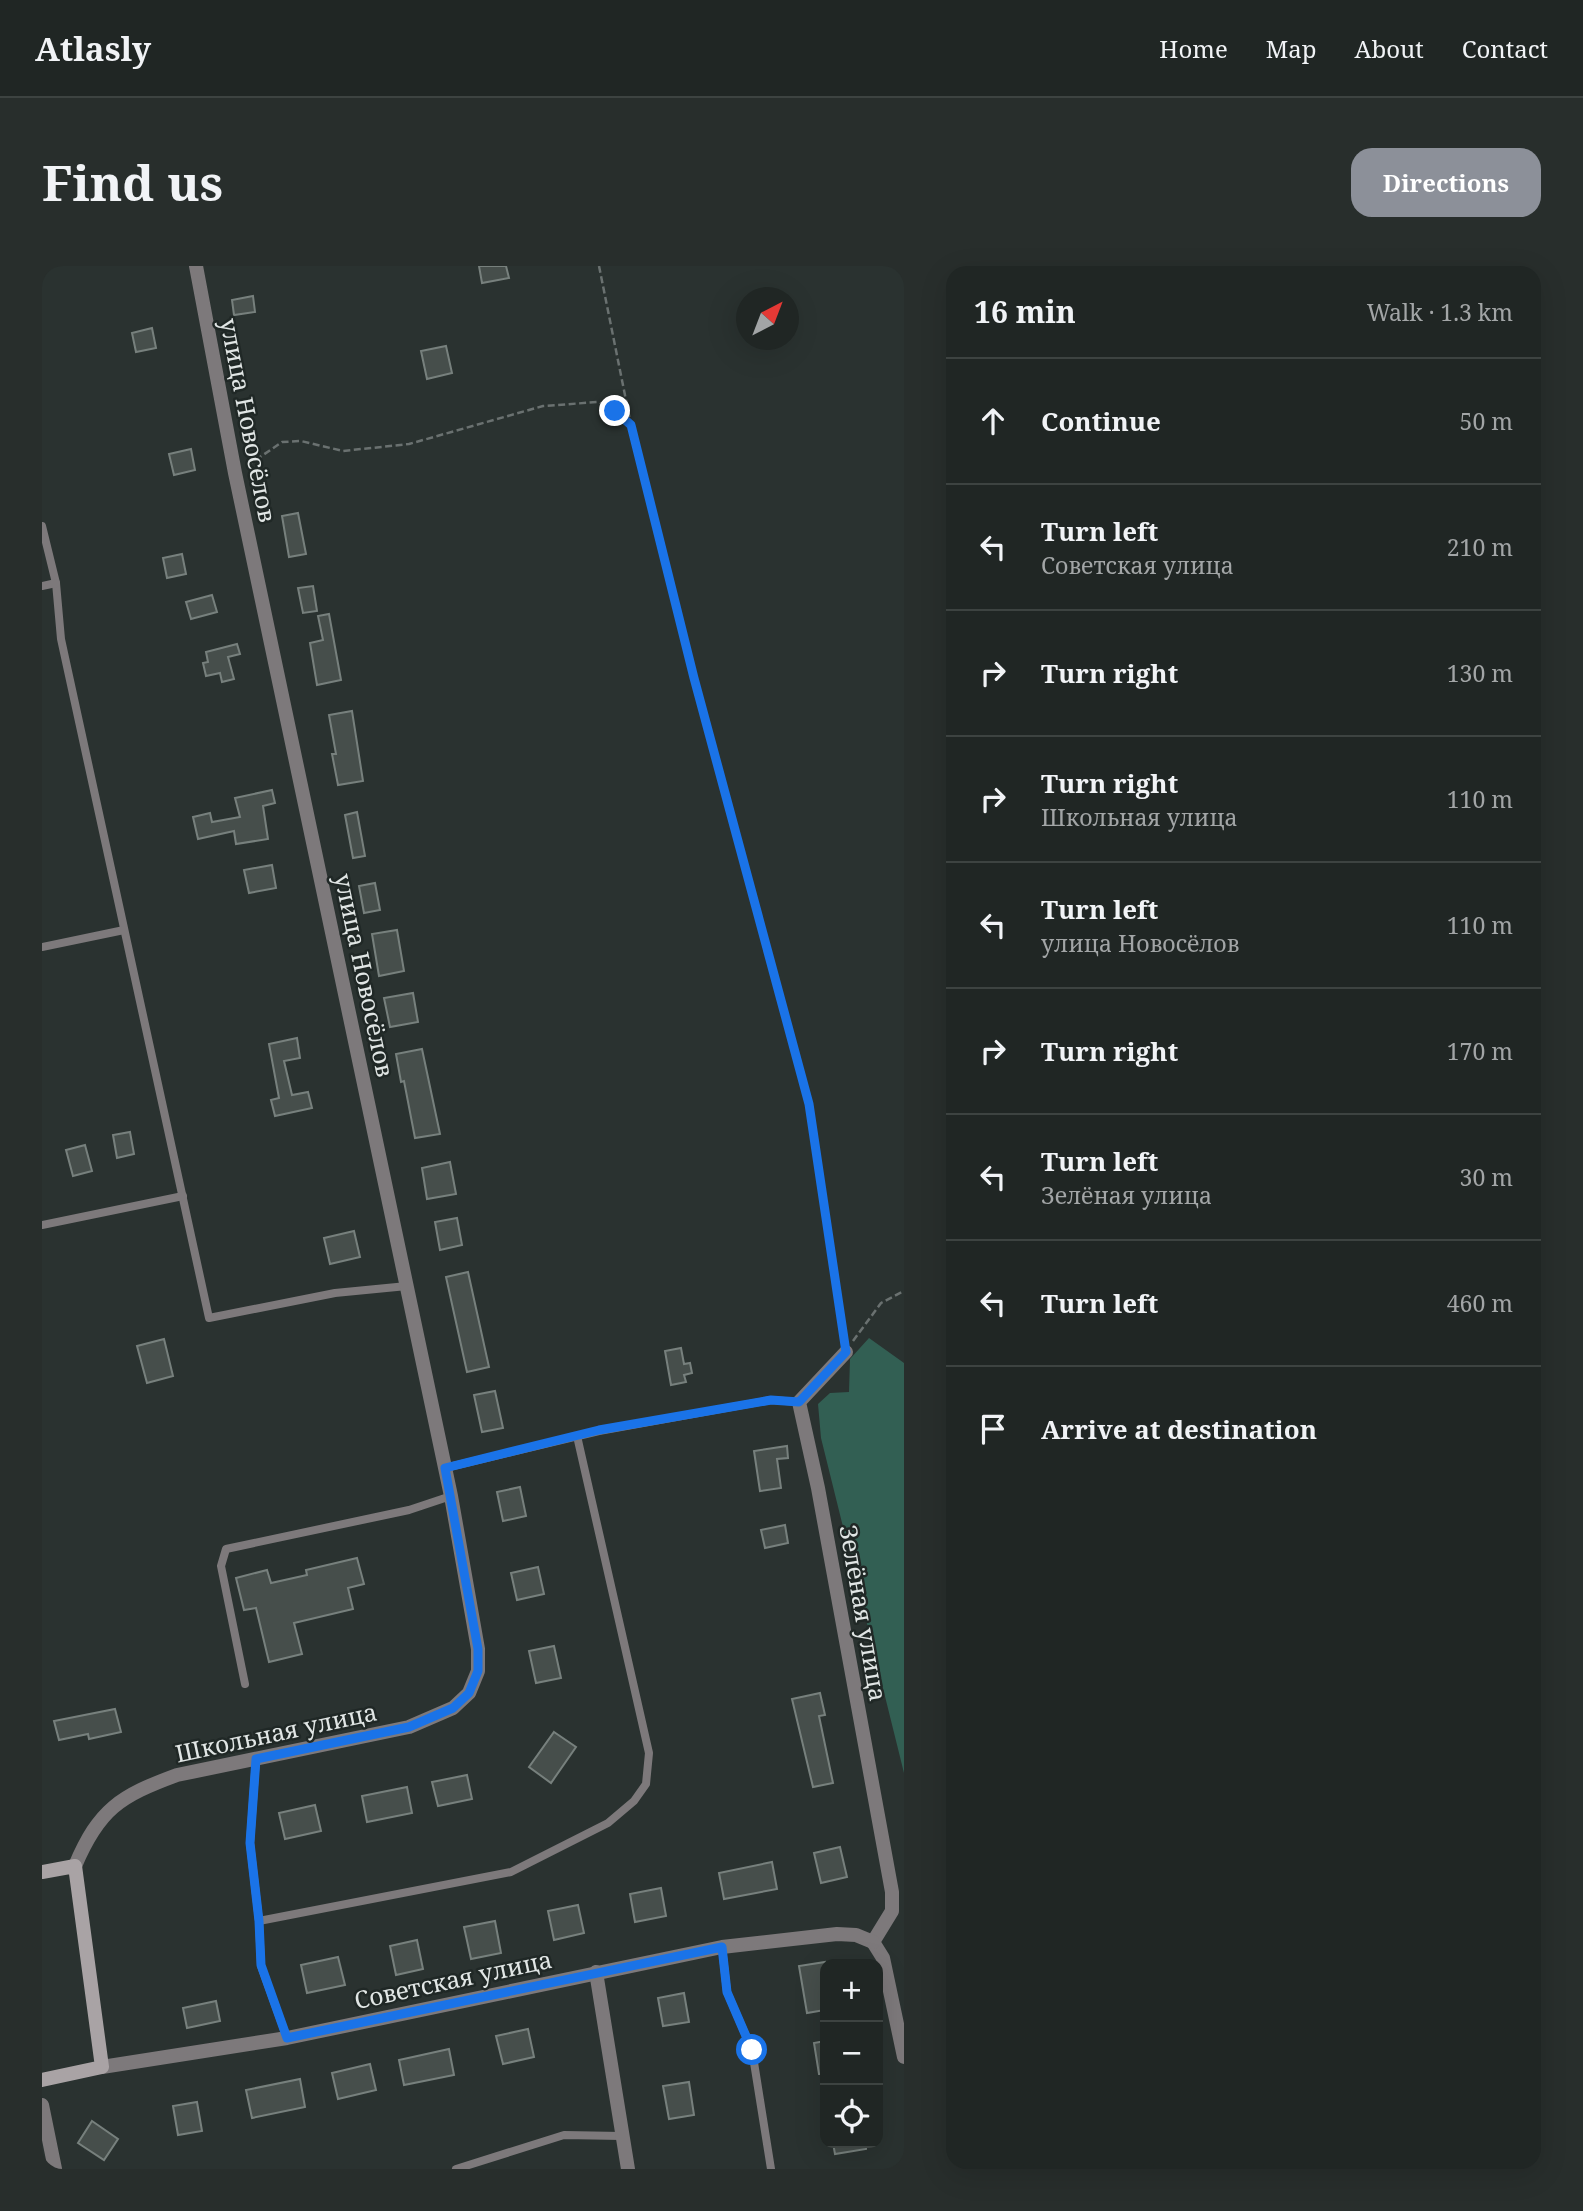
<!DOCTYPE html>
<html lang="en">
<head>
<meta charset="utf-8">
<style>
	body { margin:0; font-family:"Noto Serif",serif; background:#282e2c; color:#f1f3f6 }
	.controls { position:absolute; right:21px; bottom:21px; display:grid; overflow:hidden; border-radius:14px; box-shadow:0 7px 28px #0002 }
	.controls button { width:63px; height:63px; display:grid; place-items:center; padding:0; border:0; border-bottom:2px solid #3d4341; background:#202624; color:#f1f3f6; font:35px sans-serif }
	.compass { position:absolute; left:694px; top:21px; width:63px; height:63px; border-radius:50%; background:#202624; box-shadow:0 7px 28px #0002; rotate:42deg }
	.stop { position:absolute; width:21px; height:21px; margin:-16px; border:5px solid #1a73e8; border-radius:50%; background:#fff }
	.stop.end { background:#1a73e8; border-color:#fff; box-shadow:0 2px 7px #0008 }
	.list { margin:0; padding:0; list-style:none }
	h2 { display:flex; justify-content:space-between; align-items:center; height:91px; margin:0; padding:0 28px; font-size:30px }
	h2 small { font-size:23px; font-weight:400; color:#a2a5a6 }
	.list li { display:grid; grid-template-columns:46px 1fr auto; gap:21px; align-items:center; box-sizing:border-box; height:126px; padding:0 28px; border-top:2px solid #3d4341 }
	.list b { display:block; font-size:26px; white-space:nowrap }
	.list p { margin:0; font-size:23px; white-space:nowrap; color:#a2a5a6 }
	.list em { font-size:23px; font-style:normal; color:#a2a5a6 }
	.icon { flex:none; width:38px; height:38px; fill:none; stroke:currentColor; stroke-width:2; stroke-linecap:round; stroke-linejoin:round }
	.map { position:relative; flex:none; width:862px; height:1903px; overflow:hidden; border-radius:21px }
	header { display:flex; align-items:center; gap:42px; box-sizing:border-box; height:98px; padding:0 35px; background:#202624; border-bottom:2px solid #3d4341 }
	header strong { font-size:33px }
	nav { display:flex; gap:38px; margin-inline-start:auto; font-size:24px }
	.intro { display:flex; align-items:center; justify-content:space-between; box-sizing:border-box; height:168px; padding:0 42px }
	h1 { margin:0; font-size:49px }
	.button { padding:18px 32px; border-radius:21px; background:#8c9099; color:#fff; font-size:24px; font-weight:700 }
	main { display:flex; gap:42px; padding:0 42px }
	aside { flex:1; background:#202624; border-radius:21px; box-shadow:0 7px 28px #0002 }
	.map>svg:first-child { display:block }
</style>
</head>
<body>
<header>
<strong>Atlasly</strong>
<nav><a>Home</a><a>Map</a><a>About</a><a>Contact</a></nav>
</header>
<div class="intro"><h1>Find us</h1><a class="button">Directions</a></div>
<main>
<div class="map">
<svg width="862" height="1903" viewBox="0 0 862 1903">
	<rect width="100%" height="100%" fill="#2a3230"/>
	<polygon fill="#325f53" points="827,1072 862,1097 862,1507 779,1172 776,1138 788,1127 807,1126 808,1093"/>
	<g fill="#464e4b" stroke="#77807d" stroke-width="2">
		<polygon points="437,0 464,0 467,12 440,17"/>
		<polygon points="211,30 213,46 192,49 190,34"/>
		<polygon points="110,62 114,82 94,86 90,67"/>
		<polygon points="404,80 410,107 385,113 379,85"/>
		<polygon points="149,183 153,204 132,209 127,188"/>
		<polygon points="256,247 264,288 247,291 240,250"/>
		<polygon points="140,288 144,308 125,312 121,292"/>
		<polygon points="271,320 275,345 261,347 256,322"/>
		<polygon points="170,329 175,346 149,353 144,336"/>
		<polygon points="287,348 299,414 275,419 268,377 281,374 276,350"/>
		<polygon points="195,378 198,388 186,391 192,413 180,416 178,407 164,410 161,397 166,396 164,386"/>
		<polygon points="310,445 321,515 296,519 290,488 294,488 287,449"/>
		<polygon points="230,524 233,537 221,540 226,573 194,578 192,565 156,573 151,551 168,547 170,556 198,551 193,532"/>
		<polygon points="315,546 323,590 311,592 303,549"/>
		<polygon points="230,599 234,622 207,627 202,604"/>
		<polygon points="333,617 338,644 322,647 317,620"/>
		<polygon points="355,664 362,705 337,710 330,668"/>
		<polygon points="371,727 376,756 348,761 342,732"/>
		<polygon points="255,772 258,792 242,795 250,829 266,826 270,842 233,850 229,834 237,832 227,778"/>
		<polygon points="380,783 398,868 373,872 362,815 359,816 354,788"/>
		<polygon points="88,866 92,888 75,892 71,869"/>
		<polygon points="43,879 50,905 31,910 24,884"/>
		<polygon points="408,896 414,928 385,933 380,902"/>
		<polygon points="415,952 420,979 398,984 393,956"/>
		<polygon points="312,965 318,991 288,998 282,972"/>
		<polygon points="426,1006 447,1101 425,1106 404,1011"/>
		<polygon points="122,1073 131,1110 105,1117 95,1080"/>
		<polygon points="639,1082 642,1098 648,1097 650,1107 642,1109 644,1116 629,1119 623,1085"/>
		<polygon points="453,1125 461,1162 440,1166 432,1129"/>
		<polygon points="745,1180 746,1192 735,1193 739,1222 718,1225 712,1185"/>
		<polygon points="478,1221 484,1250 461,1255 455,1226"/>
		<polygon points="743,1259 746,1277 723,1282 719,1264"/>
		<polygon points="315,1292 322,1318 306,1322 311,1343 252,1357 260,1388 227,1396 214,1342 202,1344 194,1312 225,1304 229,1317 265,1309 264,1304"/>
		<polygon points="496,1301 502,1328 475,1334 469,1307"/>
		<polygon points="512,1380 519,1412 494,1417 487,1385"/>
		<polygon points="778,1427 783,1449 777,1450 791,1517 771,1521 750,1433"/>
		<polygon points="73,1443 79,1466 47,1473 46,1468 17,1474 12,1455"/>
		<polygon points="512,1466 534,1481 509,1517 487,1501"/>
		<polygon points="425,1509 430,1533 396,1540 390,1516"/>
		<polygon points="365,1521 370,1547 325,1556 320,1530"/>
		<polygon points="273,1539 279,1565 243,1573 237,1547"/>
		<polygon points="798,1581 805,1611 779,1617 772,1587"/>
		<polygon points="730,1596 735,1623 682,1633 677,1607"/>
		<polygon points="619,1622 624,1650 593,1656 588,1628"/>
		<polygon points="536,1639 542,1667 512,1674 506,1645"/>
		<polygon points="453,1655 459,1687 429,1693 422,1661"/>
		<polygon points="375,1674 381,1703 354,1709 348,1680"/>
		<polygon points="296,1691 303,1719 265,1727 259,1699"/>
		<polygon points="783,1696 783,1744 765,1747 757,1700"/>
		<polygon points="642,1727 647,1756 621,1760 616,1732"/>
		<polygon points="174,1735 178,1755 145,1762 141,1742"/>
		<polygon points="486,1763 492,1791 461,1798 454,1770"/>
		<polygon points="783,1775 783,1808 777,1808 772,1777"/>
		<polygon points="407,1783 412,1809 362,1819 357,1794"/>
		<polygon points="328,1798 334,1824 296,1833 290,1807"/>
		<polygon points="258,1813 263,1841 210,1852 204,1824"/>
		<polygon points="647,1816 652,1849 627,1853 621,1820"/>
		<polygon points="155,1836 160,1865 136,1869 131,1840"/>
		<polygon points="50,1855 76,1873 62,1894 36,1877"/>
		<polygon points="791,1877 824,1877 824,1883 793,1888"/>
	</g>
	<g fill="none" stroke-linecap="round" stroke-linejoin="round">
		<g stroke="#6a7170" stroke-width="2.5" stroke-dasharray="7 3.5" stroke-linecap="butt">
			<polyline points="557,0 589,159 652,412 767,837 802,1072"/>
			<polyline points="205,200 240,176 259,175 301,185 367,178 501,140 556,136 573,145 587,157"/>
			<polyline points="811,1075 839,1037 862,1025"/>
		</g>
		<g stroke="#7d797b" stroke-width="8">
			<polyline points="0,260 14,317 19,373 167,1052 293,1027 365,1020"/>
			<polyline points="0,320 14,317"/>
			<polyline points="0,681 82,664"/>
			<polyline points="0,959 141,930"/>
			<polyline points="403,1202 557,1165 729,1134 757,1136"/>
			<polyline points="203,1418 179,1300 184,1283 367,1244 409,1230"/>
			<polyline points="214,1493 208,1577 217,1655 219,1700 245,1772"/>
			<polyline points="217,1655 469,1606 566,1557 592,1535 604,1518 607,1487 535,1170"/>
			<polyline points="680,1681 685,1726 710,1784 729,1903"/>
			<polyline points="414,1903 522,1869 580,1870"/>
		</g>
		<g stroke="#7d797b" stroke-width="14">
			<polyline points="804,1086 757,1136 776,1222 850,1626 850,1645 831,1676 841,1692 862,1791"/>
			<path d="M33,1600C57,1543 78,1530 135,1509L367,1461L411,1442L427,1427L436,1405V1383L409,1230L193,207L154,0"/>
			<polyline points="554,1706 586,1903"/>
			<polyline points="60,1801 245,1772 680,1681 795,1668 814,1669 831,1676"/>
			<polyline points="0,1839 13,1903"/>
		</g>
		<polyline stroke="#a9a3a5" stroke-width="14" points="0,1606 33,1600 60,1801 0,1814"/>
	</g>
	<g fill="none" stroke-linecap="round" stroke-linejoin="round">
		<polyline stroke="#1a73e8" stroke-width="9" points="573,145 589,159 652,412 767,838 804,1086 757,1136 729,1134 557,1164 403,1202 436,1383 436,1405 427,1427 411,1442 367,1461 214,1493 208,1577 217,1655 219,1699 245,1772 680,1681 685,1726 710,1784"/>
	</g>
	<g text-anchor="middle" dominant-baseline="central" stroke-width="5" stroke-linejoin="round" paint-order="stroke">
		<g font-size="24" fill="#e1e6e5" stroke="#202826">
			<text transform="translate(207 154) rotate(79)">улица Новосёлов</text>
			<text transform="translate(323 709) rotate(78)">улица Новосёлов</text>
			<text transform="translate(822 1347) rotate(80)">Зелёная улица</text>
			<text transform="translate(234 1466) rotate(-12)">Школьная улица</text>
			<text transform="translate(411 1713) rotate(-12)">Советская улица</text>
		</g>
	</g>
</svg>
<div class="controls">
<button>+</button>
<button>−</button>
<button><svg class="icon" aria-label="locate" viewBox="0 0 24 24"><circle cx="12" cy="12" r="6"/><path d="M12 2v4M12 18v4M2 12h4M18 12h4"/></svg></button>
</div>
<svg class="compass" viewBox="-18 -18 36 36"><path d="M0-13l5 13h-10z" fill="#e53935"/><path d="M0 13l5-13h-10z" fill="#a2a5a6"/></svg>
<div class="stop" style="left:710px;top:1784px"></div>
<div class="stop end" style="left:573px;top:145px"></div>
</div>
<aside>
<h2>16 min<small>Walk · 1.3 km</small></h2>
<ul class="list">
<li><svg class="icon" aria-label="ahead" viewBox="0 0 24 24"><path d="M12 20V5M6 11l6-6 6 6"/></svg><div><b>Continue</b></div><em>50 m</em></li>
<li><svg class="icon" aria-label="left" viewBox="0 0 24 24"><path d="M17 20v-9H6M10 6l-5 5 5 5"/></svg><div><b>Turn left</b><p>Советская улица</p></div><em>210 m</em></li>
<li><svg class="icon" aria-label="right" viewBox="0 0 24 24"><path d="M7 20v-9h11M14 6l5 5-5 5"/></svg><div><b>Turn right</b></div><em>130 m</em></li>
<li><svg class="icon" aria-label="right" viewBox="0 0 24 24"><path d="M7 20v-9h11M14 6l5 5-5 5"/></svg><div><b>Turn right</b><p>Школьная улица</p></div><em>110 m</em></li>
<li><svg class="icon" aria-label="left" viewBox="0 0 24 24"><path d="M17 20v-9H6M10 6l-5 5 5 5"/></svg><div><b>Turn left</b><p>улица Новосёлов</p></div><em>110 m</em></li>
<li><svg class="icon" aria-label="right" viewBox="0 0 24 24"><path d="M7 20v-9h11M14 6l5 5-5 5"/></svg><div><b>Turn right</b></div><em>170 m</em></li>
<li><svg class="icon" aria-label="left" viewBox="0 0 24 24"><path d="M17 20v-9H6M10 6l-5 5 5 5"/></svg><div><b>Turn left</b><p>Зелёная улица</p></div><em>30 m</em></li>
<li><svg class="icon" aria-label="left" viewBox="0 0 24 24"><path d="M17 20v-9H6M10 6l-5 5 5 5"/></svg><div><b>Turn left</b></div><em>460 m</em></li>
<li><svg class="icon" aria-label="arrive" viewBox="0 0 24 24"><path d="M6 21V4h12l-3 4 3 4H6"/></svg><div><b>Arrive at destination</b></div></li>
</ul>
</aside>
</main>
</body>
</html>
